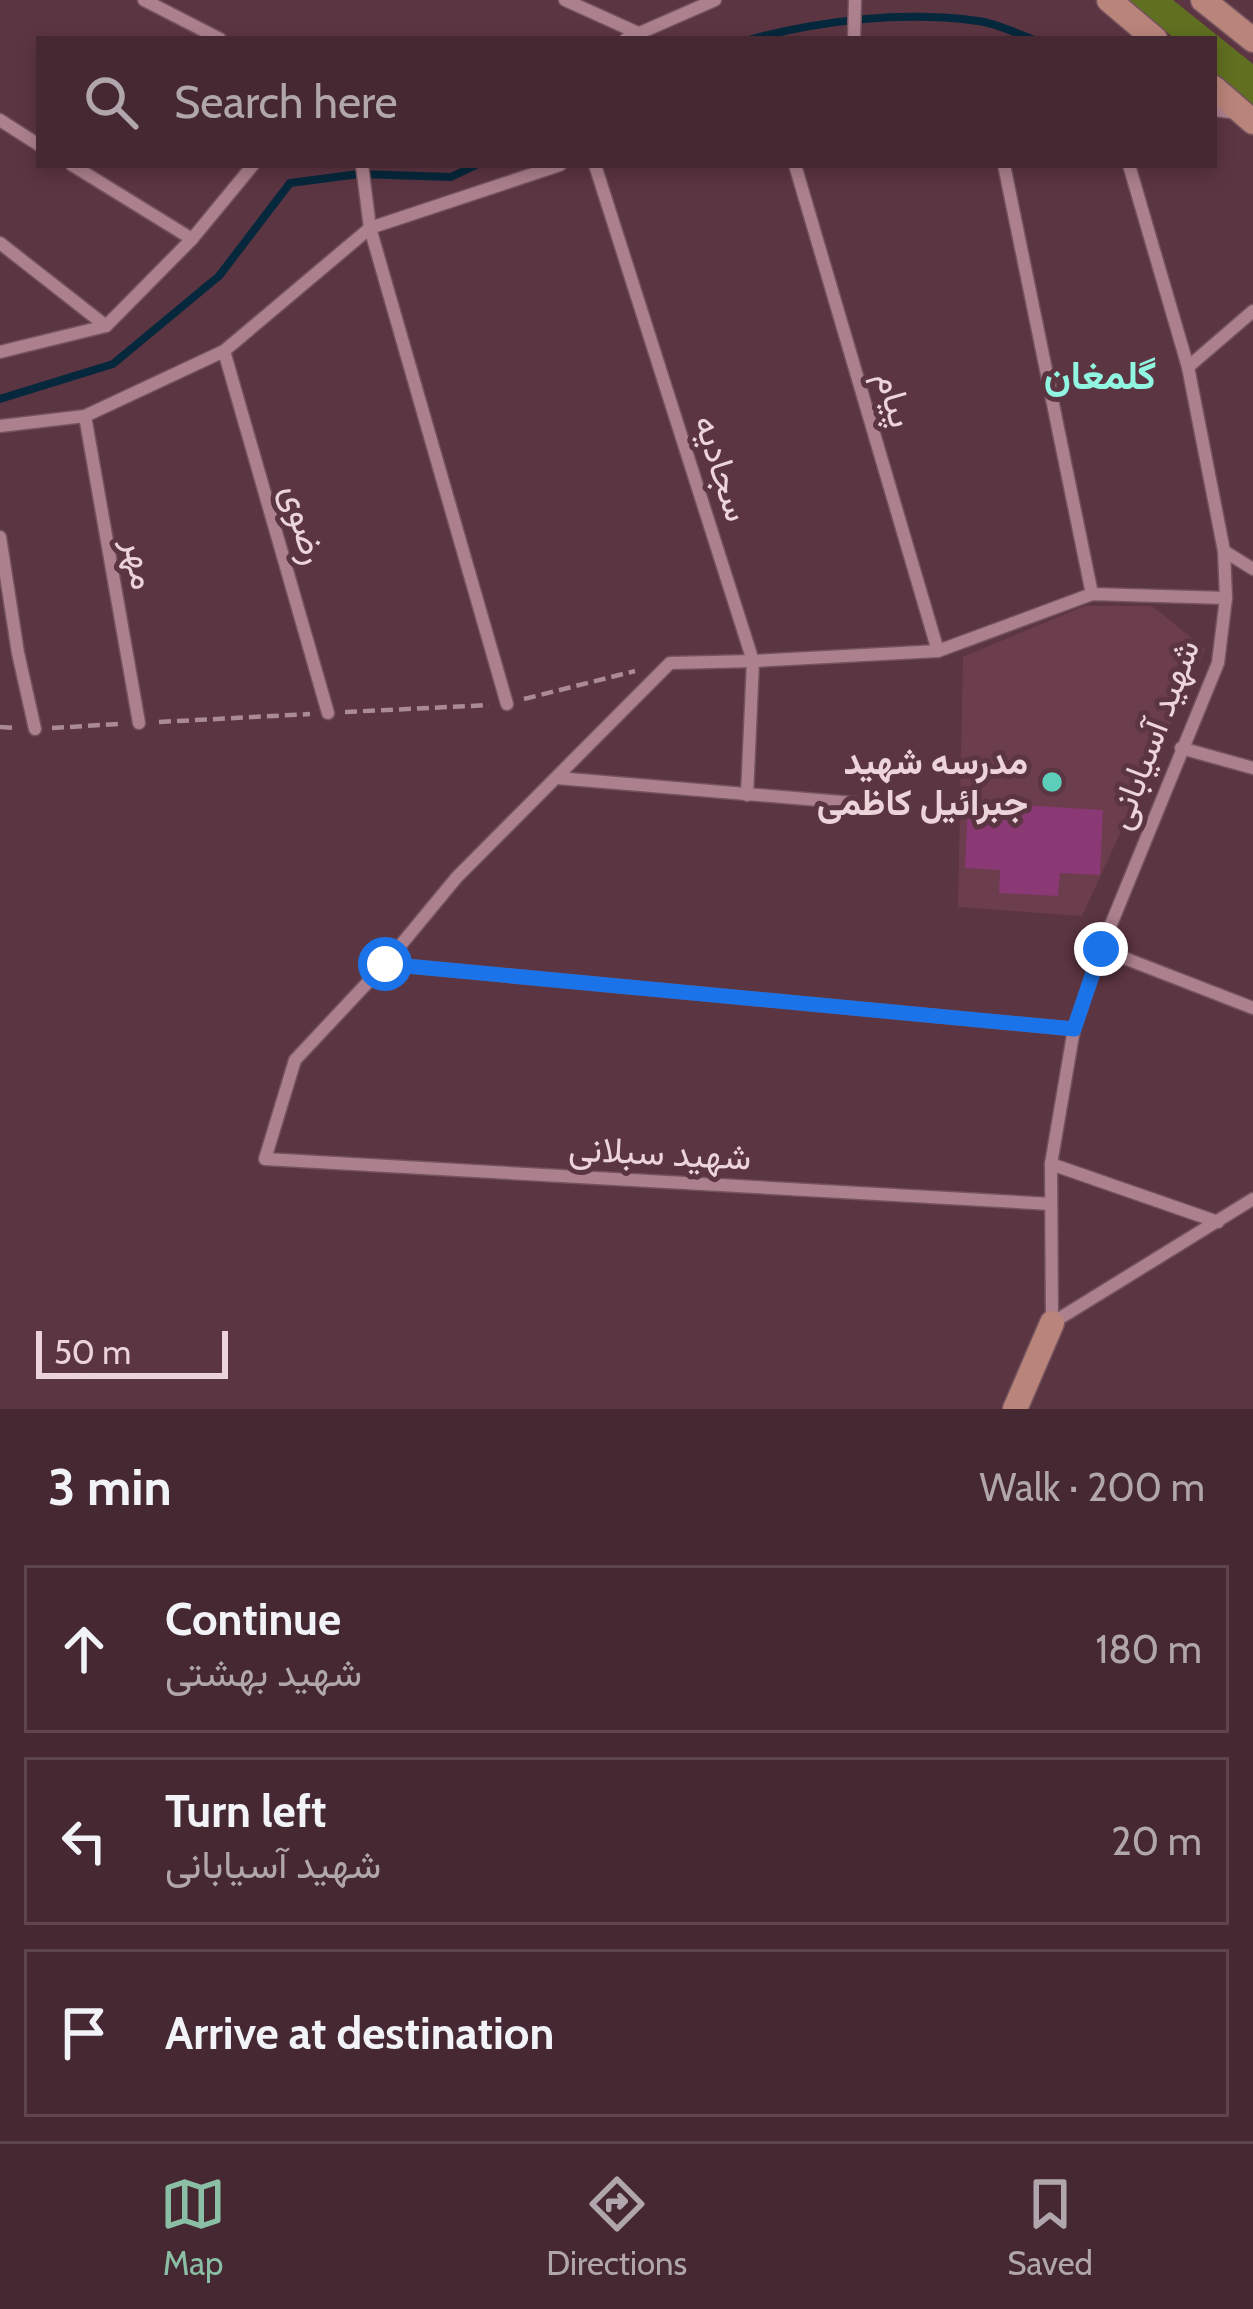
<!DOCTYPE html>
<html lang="en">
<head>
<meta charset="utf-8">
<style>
	body { margin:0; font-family:Cabin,Vazirmatn,sans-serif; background:#4f343e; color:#f1f3f6 }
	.scale { position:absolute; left:36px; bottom:30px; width:192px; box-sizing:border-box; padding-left:12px; border:6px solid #edd4db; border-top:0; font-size:33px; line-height:42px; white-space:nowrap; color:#edd4db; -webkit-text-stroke:9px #5c3542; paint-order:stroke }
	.stop { position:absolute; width:36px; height:36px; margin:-27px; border:9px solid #1a73e8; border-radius:50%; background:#fff }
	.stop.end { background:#1a73e8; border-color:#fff; box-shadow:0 3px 12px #0008 }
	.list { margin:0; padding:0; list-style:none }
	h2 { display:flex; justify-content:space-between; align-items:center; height:156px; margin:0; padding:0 48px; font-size:51px }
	h2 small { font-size:39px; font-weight:400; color:#b0a6ac }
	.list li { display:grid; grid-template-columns:78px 1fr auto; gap:36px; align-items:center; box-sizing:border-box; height:168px; margin:0 24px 24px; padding:0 24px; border:3px solid #5d444d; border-radius:0px }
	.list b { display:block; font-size:45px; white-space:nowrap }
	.list p { margin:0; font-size:39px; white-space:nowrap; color:#b0a6ac }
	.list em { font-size:39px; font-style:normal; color:#b0a6ac }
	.icon { flex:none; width:66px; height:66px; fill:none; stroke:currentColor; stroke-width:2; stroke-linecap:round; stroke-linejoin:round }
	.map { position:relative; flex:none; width:1253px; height:1409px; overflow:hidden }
	.search { position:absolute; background:#452832; box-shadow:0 6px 18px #0003; left:36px; right:36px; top:36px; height:132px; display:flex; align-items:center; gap:30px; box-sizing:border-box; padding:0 42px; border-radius:0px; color:#b0a6ac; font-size:45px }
	.sheet { height:732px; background:#452832 }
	nav { display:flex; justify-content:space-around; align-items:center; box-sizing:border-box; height:168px; border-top:3px solid #5d444d; background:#452832; font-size:33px; color:#b0a6ac }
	nav a { display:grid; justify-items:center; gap:6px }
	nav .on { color:#8abfa5 }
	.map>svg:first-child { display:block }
</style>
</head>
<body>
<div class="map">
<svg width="1253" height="1409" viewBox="0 0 1253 1409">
	<rect width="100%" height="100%" fill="#5c3542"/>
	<polygon fill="#6c3d4d" points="1084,606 1152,606 1205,649 1082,916 958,907 963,657"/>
	<polygon fill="#606f20" points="1129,0 1173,0 1253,64 1253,107 1214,73 1214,39 1175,39"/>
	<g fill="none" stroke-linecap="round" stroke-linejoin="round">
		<g stroke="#06283c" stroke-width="8">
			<path d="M752,39C823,20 904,11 978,21C996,23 1015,33 1032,39"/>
			<polyline points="0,399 113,364 219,276 290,183 359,174 451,177 476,165"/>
		</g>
	</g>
	<polygon fill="#8a3974" points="968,802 1103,810 1100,875 1060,873 1058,896 999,893 1000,870 965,868"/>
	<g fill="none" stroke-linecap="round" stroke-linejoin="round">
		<g stroke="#74535e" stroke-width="15">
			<g id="street">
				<polyline points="144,0 220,39"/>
				<polyline points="565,0 638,33"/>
				<polyline points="626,39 715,0"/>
				<polyline points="854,39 855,0"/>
				<polyline points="1214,110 1238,113"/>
				<polyline points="0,120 39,145"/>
				<polyline points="72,165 192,239"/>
				<polyline points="362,165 370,228 507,704"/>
				<polyline points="595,165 753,661 747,795"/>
				<polyline points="795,165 938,651"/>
				<polyline points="1004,165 1092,594"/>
				<polyline points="0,243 106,326"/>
				<polyline points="224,351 328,713"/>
				<polyline points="0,352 106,326 192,239 253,165"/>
				<polyline points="1188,367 1253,311"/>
				<polyline points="85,416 139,723"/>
				<polyline points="0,426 85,416 224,351 370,228 560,165"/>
				<polyline points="0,537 18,653 35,729"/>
				<polyline points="1224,551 1253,569"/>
				<polyline points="1181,748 1253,768"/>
				<polyline points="557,778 854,803"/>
				<polyline points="1101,949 1253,1008"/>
				<polyline points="385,964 1074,1029"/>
				<polyline points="1051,1164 1218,1222"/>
				<polyline points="1051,1204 265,1159 295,1060 385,964 457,877 670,663 753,661 938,651 1092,594 1226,598"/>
				<polyline points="1052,1323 1051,1164 1074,1029 1101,949 1218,663 1226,598 1224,551 1188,367 1129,165"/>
				<polyline points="1052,1323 1253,1199"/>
			</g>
		</g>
		<g stroke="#74535e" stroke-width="27">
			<g id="secondary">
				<polyline points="1109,0 1155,39"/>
				<polyline points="1203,0 1253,40"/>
				<polyline points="1214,88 1253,122"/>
				<polyline points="1015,1409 1052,1323"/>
			</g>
		</g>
		<g stroke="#aa8a94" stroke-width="4.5" stroke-dasharray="12 6" stroke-linecap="butt">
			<polyline points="524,699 635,671"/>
			<polyline points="345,712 489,705"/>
			<polyline points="159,722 310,714"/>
			<polyline points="0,727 16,728"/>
			<polyline points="52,728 118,724"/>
		</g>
		<use href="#street" stroke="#ac808d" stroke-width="12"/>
		<use href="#secondary" stroke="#b9847a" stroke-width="24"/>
	</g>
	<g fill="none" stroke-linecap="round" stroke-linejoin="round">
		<polyline stroke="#1a73e8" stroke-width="15" points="385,964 1074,1029 1101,949"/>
	</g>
	<circle fill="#5dceb9" stroke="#5c3542" stroke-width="4.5" cx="1052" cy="782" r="12"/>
	<g text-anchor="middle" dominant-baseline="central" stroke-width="10" stroke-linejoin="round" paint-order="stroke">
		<g font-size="36" fill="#edd4db" stroke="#5c3542">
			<text transform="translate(896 399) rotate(74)">پیام</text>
			<text transform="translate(723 468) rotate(72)">سجادیه</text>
			<text transform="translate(305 524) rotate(74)">رضوی</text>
			<text transform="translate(141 564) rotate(80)">مهر</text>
			<text transform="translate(1152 734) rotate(-69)">شهید آسیابانی</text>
			<text transform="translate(660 1152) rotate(3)">شهید سبلانی</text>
		</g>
		<g font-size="36" font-weight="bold" fill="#edd4db" stroke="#5c3542" text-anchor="end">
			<text x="1028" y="761">مدرسه شهید<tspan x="1028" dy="41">جبرائیل کاظمی</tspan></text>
		</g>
		<g font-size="39" font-weight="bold" fill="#90f5e1" stroke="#5c3542">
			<text x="1100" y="375">گلمغان</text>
		</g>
	</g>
</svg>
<div class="scale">50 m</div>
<div class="stop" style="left:385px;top:964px"></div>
<div class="stop end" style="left:1101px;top:949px"></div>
<div class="search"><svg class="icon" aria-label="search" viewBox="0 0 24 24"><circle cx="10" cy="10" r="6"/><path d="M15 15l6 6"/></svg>Search here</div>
</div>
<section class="sheet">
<h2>3 min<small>Walk · 200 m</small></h2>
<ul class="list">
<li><svg class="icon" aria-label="ahead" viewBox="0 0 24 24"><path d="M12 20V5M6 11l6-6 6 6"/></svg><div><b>Continue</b><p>شهید بهشتی</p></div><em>180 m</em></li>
<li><svg class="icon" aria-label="left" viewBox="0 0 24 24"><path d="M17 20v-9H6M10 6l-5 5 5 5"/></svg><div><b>Turn left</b><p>شهید آسیابانی</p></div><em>20 m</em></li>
<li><svg class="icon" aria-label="arrive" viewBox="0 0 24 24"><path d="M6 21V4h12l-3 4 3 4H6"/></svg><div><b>Arrive at destination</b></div></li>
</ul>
</section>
<nav>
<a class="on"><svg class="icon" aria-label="map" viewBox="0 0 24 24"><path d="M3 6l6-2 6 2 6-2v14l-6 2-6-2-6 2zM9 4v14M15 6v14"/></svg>Map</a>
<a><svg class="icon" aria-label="directions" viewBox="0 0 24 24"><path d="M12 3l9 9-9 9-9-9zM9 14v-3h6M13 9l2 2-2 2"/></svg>Directions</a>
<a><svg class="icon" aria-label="saved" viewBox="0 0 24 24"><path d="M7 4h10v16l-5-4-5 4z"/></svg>Saved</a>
</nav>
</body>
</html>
